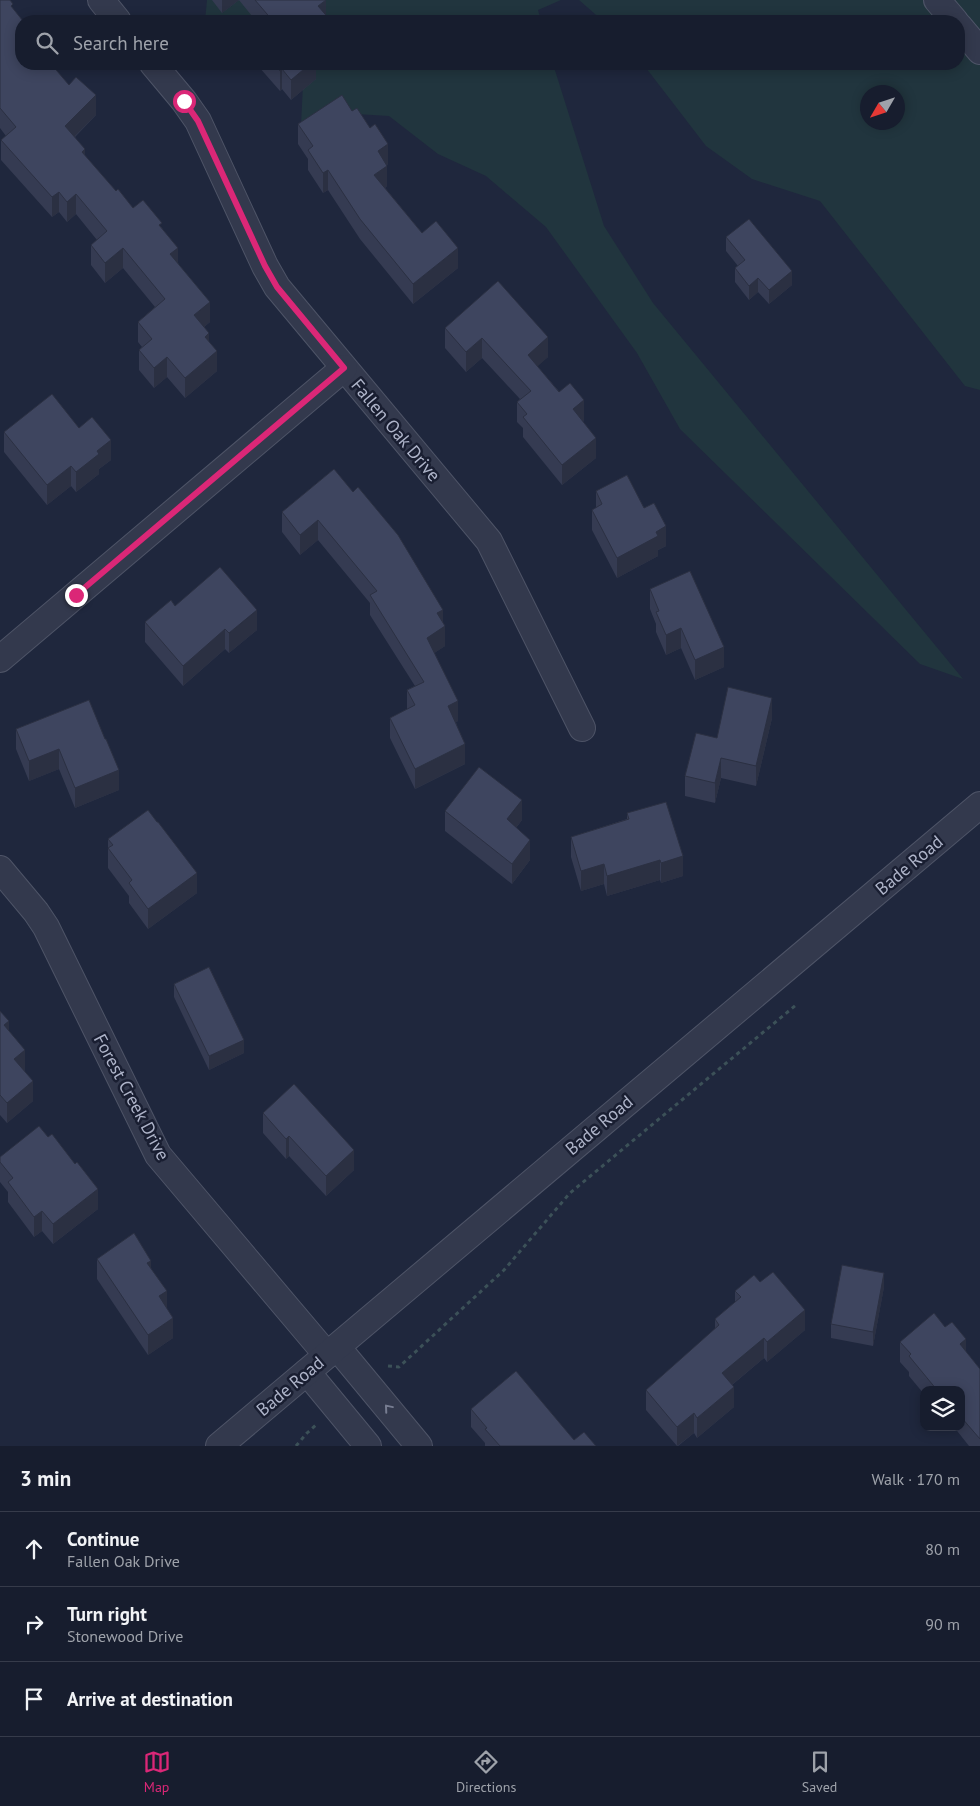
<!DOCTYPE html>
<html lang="en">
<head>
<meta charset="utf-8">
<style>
	body { margin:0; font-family:"PT Sans",sans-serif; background:#242a3a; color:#f1f3f6 }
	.controls { position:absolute; right:15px; bottom:15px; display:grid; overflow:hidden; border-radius:10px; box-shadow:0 2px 12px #0003 }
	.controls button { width:45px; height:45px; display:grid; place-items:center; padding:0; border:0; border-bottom:1px solid #363b4a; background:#171d2e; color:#f1f3f6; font:25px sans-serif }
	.compass { position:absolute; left:860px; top:85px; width:45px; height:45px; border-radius:50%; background:#171d2e; box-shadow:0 2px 12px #0003; rotate:231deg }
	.stop { position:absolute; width:15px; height:15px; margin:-11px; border:4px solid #db2777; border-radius:50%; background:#fff }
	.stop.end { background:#db2777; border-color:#fff; box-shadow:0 1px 5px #0008 }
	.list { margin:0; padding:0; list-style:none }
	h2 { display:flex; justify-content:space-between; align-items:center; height:65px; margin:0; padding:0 20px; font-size:21px }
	h2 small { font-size:16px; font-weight:400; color:#9ea2aa }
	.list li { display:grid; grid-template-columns:32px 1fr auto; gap:15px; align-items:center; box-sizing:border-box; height:75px; padding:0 20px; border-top:1px solid #363b4a }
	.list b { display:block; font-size:19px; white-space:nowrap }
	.list p { margin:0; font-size:16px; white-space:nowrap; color:#9ea2aa }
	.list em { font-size:16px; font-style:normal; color:#9ea2aa }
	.icon { flex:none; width:28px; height:28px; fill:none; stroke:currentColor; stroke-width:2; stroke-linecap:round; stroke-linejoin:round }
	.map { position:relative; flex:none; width:980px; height:1446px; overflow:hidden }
	.search { position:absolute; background:#171d2e; box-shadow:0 2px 12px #0003; left:15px; right:15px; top:15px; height:55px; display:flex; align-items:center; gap:12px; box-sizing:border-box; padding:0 18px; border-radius:20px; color:#9ea2aa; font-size:19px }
	.sheet { height:290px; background:#171d2e }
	nav { display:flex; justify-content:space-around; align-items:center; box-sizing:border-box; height:70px; border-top:1px solid #363b4a; background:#171d2e; font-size:14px; color:#9ea2aa }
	nav a { display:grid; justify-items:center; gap:2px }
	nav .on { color:#db2777 }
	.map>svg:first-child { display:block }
</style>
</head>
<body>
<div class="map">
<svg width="980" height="1446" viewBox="0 0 980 1446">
	<rect width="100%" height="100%" fill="#1f273d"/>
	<g fill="#21353e" fill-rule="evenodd">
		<polygon points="207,0 561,0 538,10 541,21 205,21"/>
		<path d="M579,0H980V390L965,386L820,201L752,179L706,146L643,64H959V21H603ZM868,92H898V122H868Z"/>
		<polygon points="304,64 553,64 604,226 653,303 963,679 920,664 680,429 637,353 546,227 486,176 438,154 389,116 356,114 301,125"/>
	</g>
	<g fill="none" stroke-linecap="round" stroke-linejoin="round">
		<g stroke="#4e5467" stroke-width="28">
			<g id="minor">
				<polyline points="101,0 118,21"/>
				<polyline points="937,0 955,21"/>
				<polyline points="959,26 980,51"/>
				<polyline points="153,64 184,101 198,121 265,266 277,287 489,541 582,728"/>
				<polyline points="0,659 344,368"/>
				<polyline points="0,869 36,912 46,927 158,1155 327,1355"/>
				<polyline points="337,1347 419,1446"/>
				<polyline points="307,1372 368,1446"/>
				<polyline points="219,1446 980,805"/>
			</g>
		</g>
		<g stroke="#3c5158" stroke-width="3" stroke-dasharray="4 4" stroke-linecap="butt">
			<polyline points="388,1366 399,1367 504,1270 570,1193 796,1005"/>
			<polyline points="296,1446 307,1433 316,1425"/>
		</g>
		<use href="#minor" stroke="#33394d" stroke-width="26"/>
	</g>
	<g fill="#353b52">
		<polygon points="0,0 13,9 21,64 96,115 75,137 85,156 116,191 133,208 162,228 178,263 210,322 204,327 217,371 185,398 167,377 154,388 139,370 139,350 142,347 138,342 138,322 155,307 123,268 105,283 91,265 91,245 97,240 76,214 67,222 59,212 52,217 1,160 1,140 6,136 0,128"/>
		<polygon points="212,0 326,0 326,15 331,21 256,21 239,0 222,13"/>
		<polygon points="259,64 318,64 316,66 316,79 291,100 282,89 280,91 259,67"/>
		<polygon points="298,124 388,164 387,165 387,186 385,188 422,233 458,268 413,304 360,239 328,190 323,193 308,170 308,159 298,144"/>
		<polygon points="726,237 792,285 769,304 758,292 749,300 735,282 735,268 738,266 726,251"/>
		<polygon points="498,281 548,357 537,366 584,420 583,421 596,458 562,485 523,437 523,428 517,422 517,402 520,399 482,358 466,372 445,348 445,328"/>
		<polygon points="79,428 111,460 99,469 99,474 76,492 71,486 47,505 4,452 4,432"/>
		<polygon points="334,469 443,623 445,646 434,653 458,721 456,722 465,764 415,789 390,738 390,718 407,709 407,690 415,686 370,615 370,603 318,540 300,555 282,532 282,512"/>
		<polygon points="596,491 644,508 666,546 658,550 658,556 617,578 592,530 592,510 596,508"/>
		<polygon points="650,589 724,667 695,680 681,648 666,655 656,632 656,624 650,609"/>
		<polygon points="175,606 257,630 229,653 225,649 183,686 145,642 145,622"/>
		<polygon points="89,700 119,790 75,808 59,769 29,781 16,749 16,729"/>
		<polygon points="772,718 756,786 721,778 715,803 685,796 685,776 717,738"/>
		<polygon points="445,811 522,820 516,828 530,860 512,884 445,831"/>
		<polygon points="627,813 683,876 661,883 660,880 607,896 604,884 581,891 571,857 571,837 627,819"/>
		<polygon points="108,839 197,893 148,929 129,903 129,896 108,868"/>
		<polygon points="174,984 244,1053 209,1070 174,997"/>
		<polygon points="0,1011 25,1070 24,1071 33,1101 7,1123 0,1115"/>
		<polygon points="263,1113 354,1170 326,1196 289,1156 286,1159 263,1133"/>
		<polygon points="0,1157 98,1209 53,1244 42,1231 34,1237 8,1202 8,1192 0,1182"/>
		<polygon points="97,1259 151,1268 173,1338 148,1355 97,1279"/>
		<polygon points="760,1282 805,1330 767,1362 764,1358 732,1385 734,1407 697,1438 694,1433 678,1446 677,1446 646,1410 646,1390 715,1329 715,1319 735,1302 735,1291"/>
		<polygon points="884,1287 873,1346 831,1338 831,1324"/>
		<polygon points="900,1342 966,1352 980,1369 980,1446 969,1446 954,1427 961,1427 961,1390 924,1390 924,1394 909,1376 909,1372 900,1362"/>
		<polygon points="471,1409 574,1440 596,1446 485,1446 485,1443 471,1427"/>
	</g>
	<g fill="#2b3042">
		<polygon points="222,0 239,0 222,13"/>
		<polygon points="326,0 326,20 318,6"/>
		<polygon points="310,64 318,64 316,66 316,79 291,100 291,80"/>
		<polygon points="282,69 282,89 280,91 280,71"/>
		<polygon points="96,95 96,115 65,146 65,126"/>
		<polygon points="388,144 388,164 378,171 378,151"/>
		<polygon points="85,149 85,169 82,152"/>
		<polygon points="387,166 387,186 374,195 374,175"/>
		<polygon points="328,170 328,190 323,193 323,173"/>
		<polygon points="59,192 59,212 52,217 52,197"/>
		<polygon points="76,194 76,214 67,222 67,202"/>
		<polygon points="123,248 123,268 105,283 105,263"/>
		<polygon points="178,248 178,268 170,254"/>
		<polygon points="458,248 458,268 413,304 413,284"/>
		<polygon points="792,271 792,285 769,304 769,290"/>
		<polygon points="758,278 758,292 749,300 749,286"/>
		<polygon points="210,302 210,322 194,335 194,315"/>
		<polygon points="209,333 209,353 205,337"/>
		<polygon points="548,337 548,357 528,375 528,355"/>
		<polygon points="482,338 482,358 466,372 466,352"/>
		<polygon points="217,351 217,371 185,398 185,378"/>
		<polygon points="167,357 167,377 154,388 154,368"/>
		<polygon points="584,400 584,420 573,429 573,409"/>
		<polygon points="596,438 596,458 562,485 562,465"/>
		<polygon points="111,440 111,460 99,469 99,474 76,492 76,472 97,451"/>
		<polygon points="71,466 71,486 47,505 47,485"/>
		<polygon points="318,520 318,540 300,555 300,535"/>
		<polygon points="666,526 666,546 658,550 658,556 617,578 617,558 656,532"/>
		<polygon points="257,610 257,630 229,653 229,633"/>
		<polygon points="443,610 443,628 445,626 445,646 427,658 427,638 437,613"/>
		<polygon points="681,628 681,648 666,655 666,635"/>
		<polygon points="225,629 225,649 183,686 183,666"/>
		<polygon points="724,647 724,667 695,680 695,660"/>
		<polygon points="772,698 772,718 756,786 756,766"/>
		<polygon points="458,701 458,721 448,726 448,706"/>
		<polygon points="465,744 465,764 415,789 415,769"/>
		<polygon points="59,749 59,769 29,781 29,761"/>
		<polygon points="721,758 721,778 715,803 715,783"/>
		<polygon points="119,770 119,790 75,808 75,788"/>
		<polygon points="522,800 522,820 507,839 507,819"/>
		<polygon points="530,840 530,860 512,884 512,864"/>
		<polygon points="683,856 683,876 661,883 661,863"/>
		<polygon points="660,860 660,880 607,896 607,876"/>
		<polygon points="604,864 604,884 581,891 581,871"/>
		<polygon points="197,873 197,893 148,929 148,909"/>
		<polygon points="9,1021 9,1041 4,1025"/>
		<polygon points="244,1040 244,1053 209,1070 209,1056"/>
		<polygon points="25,1050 25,1070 14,1079 14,1059"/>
		<polygon points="33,1081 33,1101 7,1123 7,1103"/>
		<polygon points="289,1136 289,1156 286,1159 286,1139"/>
		<polygon points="354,1150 354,1170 326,1196 326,1176"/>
		<polygon points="98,1189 98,1209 53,1244 53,1224"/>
		<polygon points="42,1211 42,1231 34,1237 34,1217"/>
		<polygon points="151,1261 151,1281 147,1263"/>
		<polygon points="884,1273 884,1287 873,1346 873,1332"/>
		<polygon points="167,1291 167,1311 159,1296"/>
		<polygon points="805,1310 805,1330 767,1362 767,1342"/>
		<polygon points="173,1318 173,1338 148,1355 148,1335"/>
		<polygon points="764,1338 764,1358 722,1393 722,1373"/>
		<polygon points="966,1339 966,1359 960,1344"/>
		<polygon points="734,1387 734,1407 697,1438 697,1418"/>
		<polygon points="694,1413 694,1433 677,1446 677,1427"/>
	</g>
	<g fill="#3e455f" stroke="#2b3042">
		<polygon points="0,0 10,0 13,4 11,6 23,21 21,21 21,64 51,64 69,85 76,77 96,95 65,126 85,149 82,152 116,191 118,189 133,208 143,200 162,223 159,225 178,248 170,254 210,302 194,315 209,333 205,337 217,351 185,378 167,357 154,368 139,350 152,339 138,322 165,299 123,248 105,263 91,245 107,231 76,194 67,202 59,192 52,197 1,140 16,127 0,108"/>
		<polygon points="255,0 326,0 318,6 331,21 273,21"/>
		<polygon points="273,64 310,64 291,80 282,69 280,71"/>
		<polygon points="342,95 352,111 357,108 370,128 375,124 388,144 378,151 387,166 374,175 422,233 436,221 458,248 413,284 360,219 328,170 323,173 308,150 313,146 298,124"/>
		<polygon points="749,219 792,271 769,290 758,278 749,286 735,268 745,260 726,237"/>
		<polygon points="498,281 548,337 528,355 559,392 570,383 584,400 573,409 596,438 562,465 523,417 527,414 517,402 531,391 482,338 466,352 445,328"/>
		<polygon points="52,394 79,428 92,417 111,440 97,451 99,454 76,472 71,466 47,485 4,432"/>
		<polygon points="334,469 353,492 358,487 398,535 443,610 437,613 445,626 427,638 458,701 448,706 465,744 415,769 390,718 415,705 407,690 424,682 370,595 377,591 318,520 300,535 282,512"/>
		<polygon points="627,475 644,508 654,503 666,526 656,532 658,536 617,558 592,510 602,504 596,491"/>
		<polygon points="220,567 257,610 229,633 225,629 183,666 145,622 171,600 175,606"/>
		<polygon points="690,571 724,647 695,660 681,628 666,635 656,612 659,611 650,589"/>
		<polygon points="728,687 772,698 756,766 721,758 715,783 685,776 696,733 717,738"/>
		<polygon points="89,700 105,739 106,739 119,770 75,788 59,749 29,761 16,729"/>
		<polygon points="479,767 522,800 507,819 530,840 512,864 445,811"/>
		<polygon points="666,802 683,856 661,863 660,860 607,876 604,864 581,871 571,837 629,819 627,813"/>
		<polygon points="148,810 157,822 158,822 197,873 148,909 129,883 132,880 108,848 113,845 108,839"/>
		<polygon points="209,967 244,1040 209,1056 174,984"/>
		<polygon points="0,1011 9,1021 4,1025 25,1050 14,1059 33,1081 7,1103 0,1095"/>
		<polygon points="294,1084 354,1150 326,1176 289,1136 286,1139 263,1113"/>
		<polygon points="39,1126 48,1137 52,1134 75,1164 77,1162 98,1189 53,1224 42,1211 34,1217 8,1182 13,1178 0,1162 0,1157"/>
		<polygon points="134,1233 151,1261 147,1263 167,1291 159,1296 173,1318 148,1335 97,1259"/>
		<polygon points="842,1265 884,1273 873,1332 831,1324"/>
		<polygon points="773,1272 805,1310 767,1342 764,1338 722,1373 734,1387 697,1418 694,1413 677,1427 646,1390 719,1325 715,1319 741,1297 735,1291 754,1275 760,1282"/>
		<polygon points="934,1313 945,1327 952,1322 966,1339 960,1344 980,1369 980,1439 961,1417 961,1390 937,1390 909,1356 911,1354 900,1342"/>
		<polygon points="516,1371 574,1440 584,1432 596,1446 500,1446 485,1429 487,1428 471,1409"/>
	</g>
	<defs><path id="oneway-chevron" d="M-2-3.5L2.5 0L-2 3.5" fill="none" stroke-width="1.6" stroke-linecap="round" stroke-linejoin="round" transform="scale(1.25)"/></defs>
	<use stroke="#777d91" href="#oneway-chevron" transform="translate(388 1408) rotate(-130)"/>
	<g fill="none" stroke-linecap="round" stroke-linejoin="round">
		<polyline stroke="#db2777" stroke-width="6" points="76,595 344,368 277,287 265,266 198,121 184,101"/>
	</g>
	<g text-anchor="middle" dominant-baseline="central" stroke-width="5" stroke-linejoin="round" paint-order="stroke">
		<g font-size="18" fill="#aeb4c9" stroke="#191e31">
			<text transform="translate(396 430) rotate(50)">Fallen Oak Drive</text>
			<text transform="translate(909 865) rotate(-40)">Bade Road</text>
			<text transform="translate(132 1097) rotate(62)">Forest Creek Drive</text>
			<text transform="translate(599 1125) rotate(-40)">Bade Road</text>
			<text transform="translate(290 1386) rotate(-40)">Bade Road</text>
		</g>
	</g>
</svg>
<div class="controls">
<button><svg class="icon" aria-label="layers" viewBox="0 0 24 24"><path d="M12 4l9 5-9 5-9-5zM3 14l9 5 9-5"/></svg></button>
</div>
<svg class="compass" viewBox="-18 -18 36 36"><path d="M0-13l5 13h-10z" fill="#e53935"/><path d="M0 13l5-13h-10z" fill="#9ea2aa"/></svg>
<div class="stop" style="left:184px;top:101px"></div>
<div class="stop end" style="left:76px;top:595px"></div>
<div class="search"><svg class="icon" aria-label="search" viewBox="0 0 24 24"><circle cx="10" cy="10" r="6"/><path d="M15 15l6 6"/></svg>Search here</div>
</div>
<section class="sheet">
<h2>3 min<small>Walk · 170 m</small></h2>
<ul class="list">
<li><svg class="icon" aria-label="ahead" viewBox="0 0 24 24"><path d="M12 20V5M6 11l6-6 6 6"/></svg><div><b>Continue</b><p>Fallen Oak Drive</p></div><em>80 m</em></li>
<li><svg class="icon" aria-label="right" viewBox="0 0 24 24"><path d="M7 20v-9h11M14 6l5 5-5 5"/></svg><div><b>Turn right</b><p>Stonewood Drive</p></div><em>90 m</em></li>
<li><svg class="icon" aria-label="arrive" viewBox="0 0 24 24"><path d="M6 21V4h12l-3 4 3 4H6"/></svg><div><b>Arrive at destination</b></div></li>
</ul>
</section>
<nav>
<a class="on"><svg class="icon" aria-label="map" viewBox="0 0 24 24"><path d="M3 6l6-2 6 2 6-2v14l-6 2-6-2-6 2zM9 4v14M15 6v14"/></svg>Map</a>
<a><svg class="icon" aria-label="directions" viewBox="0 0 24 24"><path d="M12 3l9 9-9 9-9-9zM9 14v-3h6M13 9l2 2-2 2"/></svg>Directions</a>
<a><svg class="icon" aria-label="saved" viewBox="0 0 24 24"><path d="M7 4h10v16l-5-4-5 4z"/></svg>Saved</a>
</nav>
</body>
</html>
